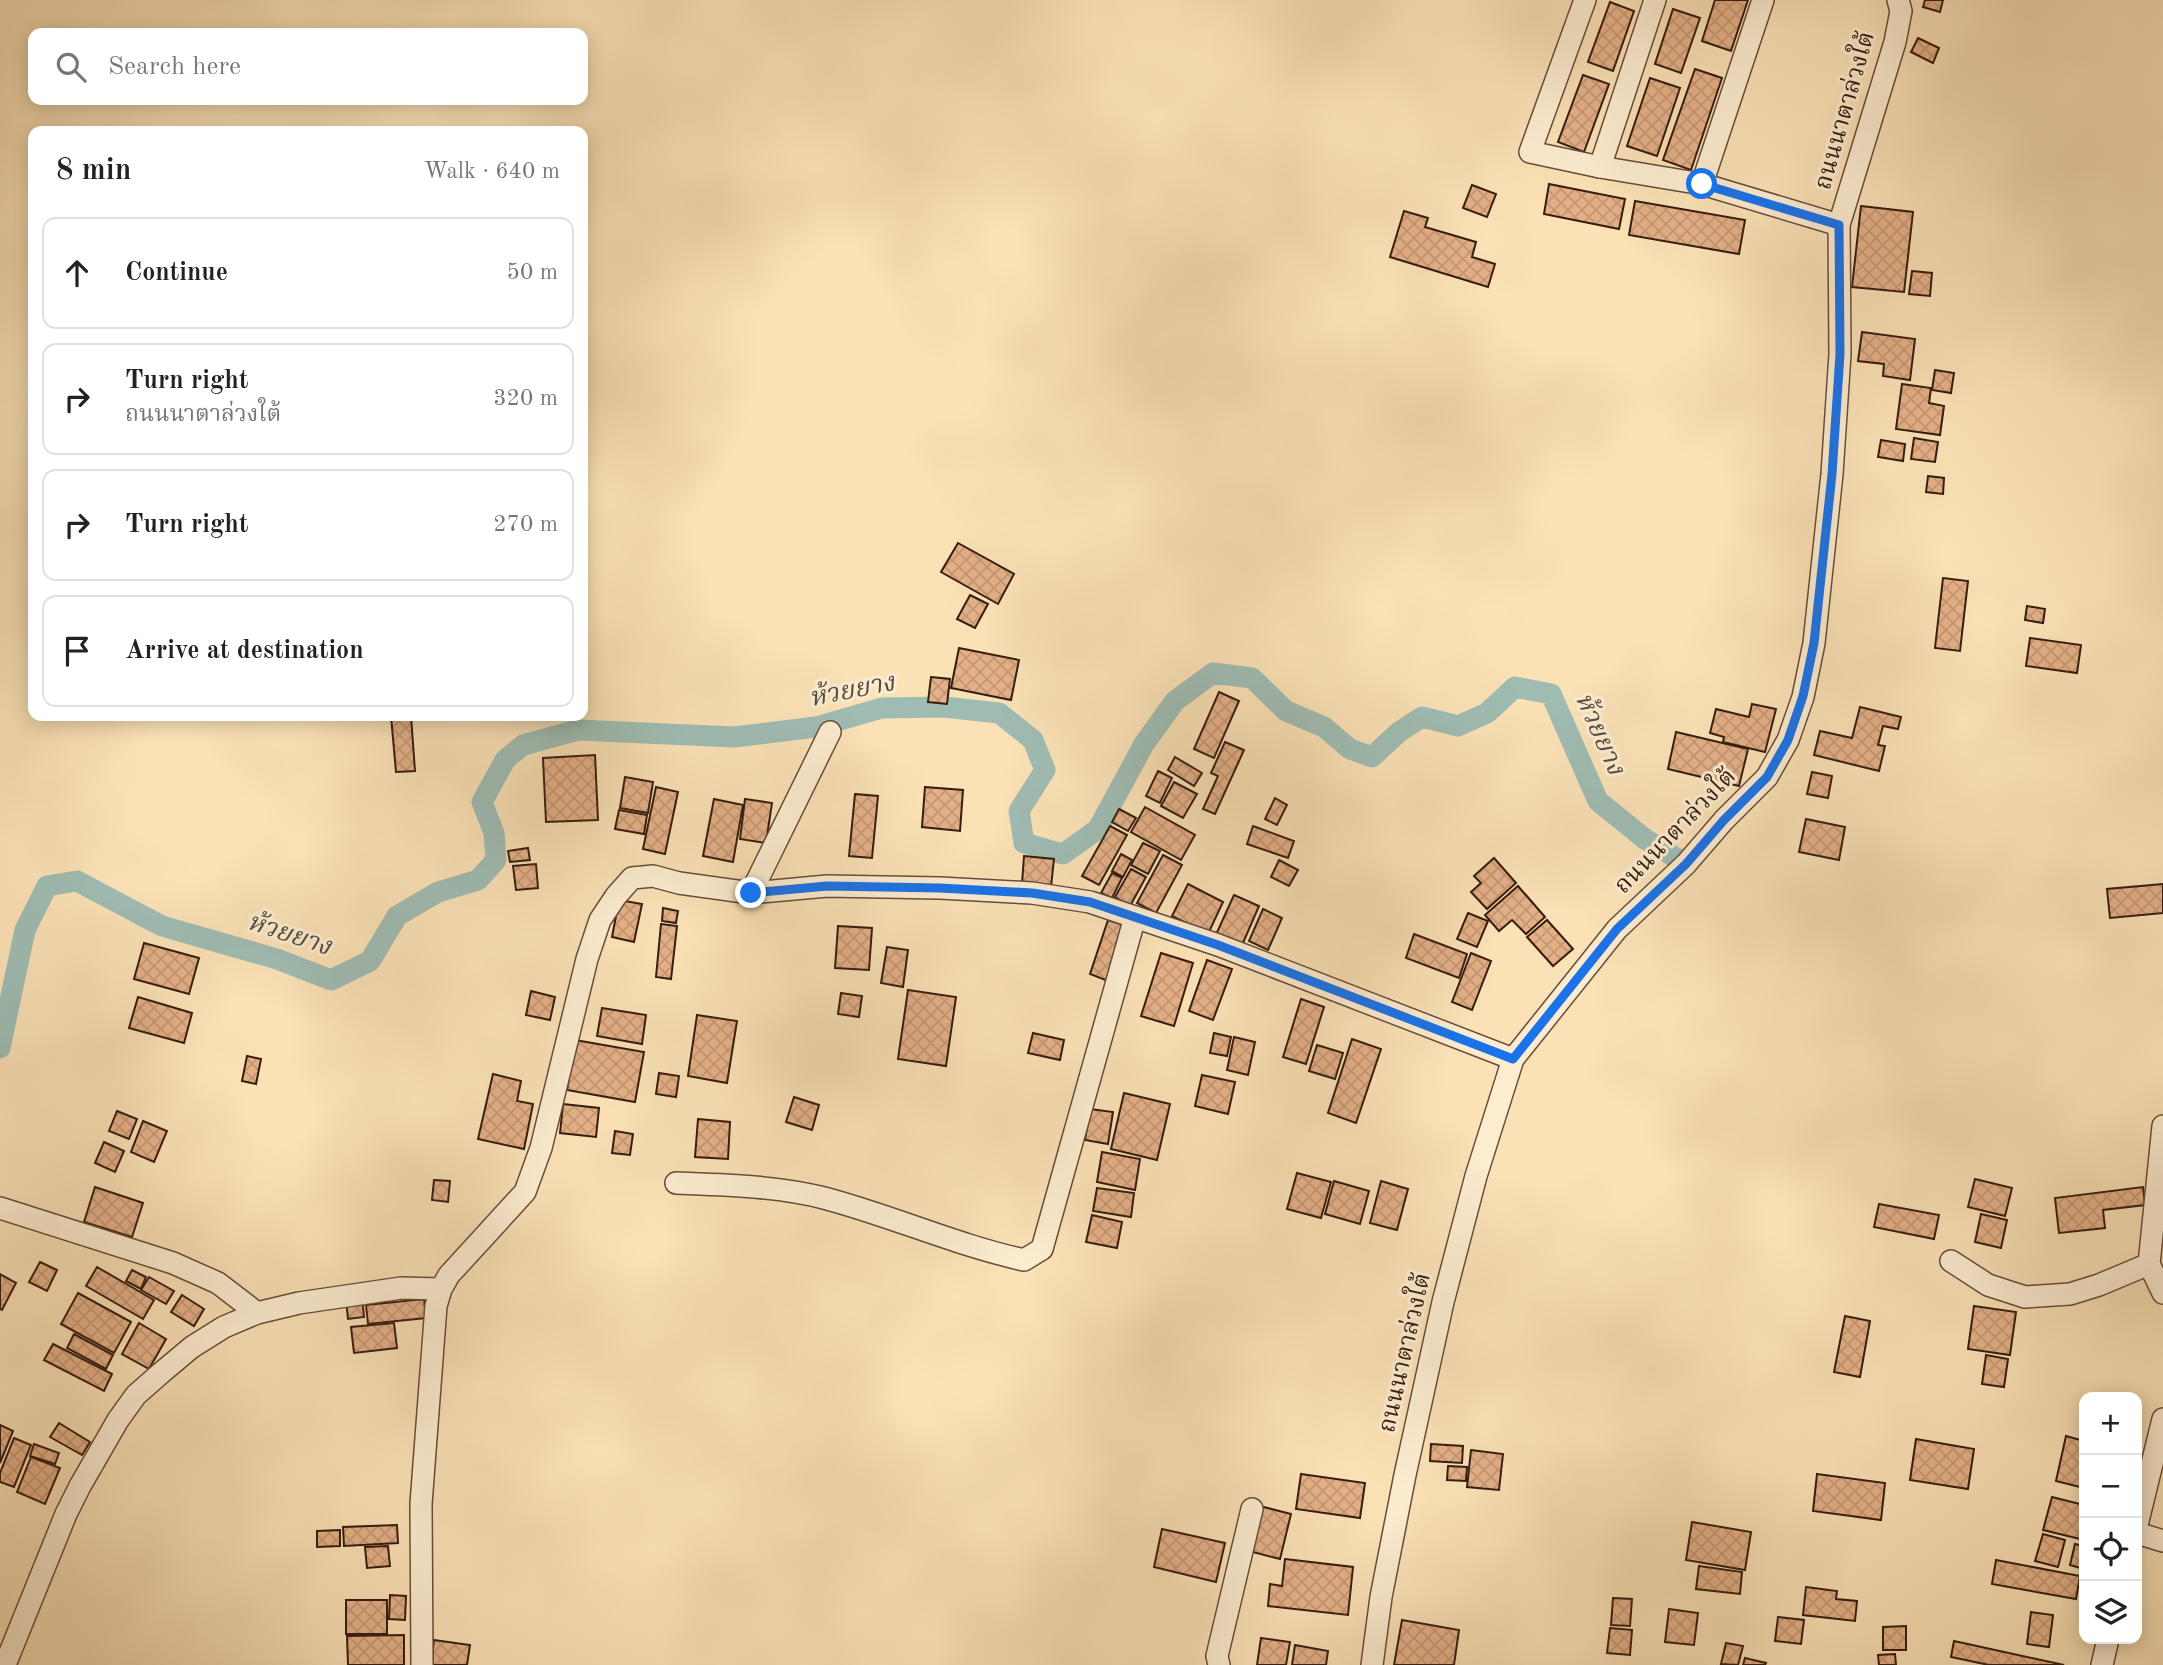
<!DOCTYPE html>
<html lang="en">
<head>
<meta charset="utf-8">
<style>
	body { margin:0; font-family:"Old Standard TT","Noto Serif Thai",serif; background:#f2f2f2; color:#222 }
	.controls { position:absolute; right:21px; bottom:21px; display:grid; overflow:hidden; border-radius:14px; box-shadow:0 4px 18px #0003 }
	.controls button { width:63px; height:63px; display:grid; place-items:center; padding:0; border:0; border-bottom:2px solid #e0e0e0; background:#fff; color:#222; font:35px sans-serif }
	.stop { position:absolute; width:21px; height:21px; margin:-16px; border:5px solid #1a73e8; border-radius:50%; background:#fff }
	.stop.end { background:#1a73e8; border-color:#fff; box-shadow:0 2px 7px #0008 }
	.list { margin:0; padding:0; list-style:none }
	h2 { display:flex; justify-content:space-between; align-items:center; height:91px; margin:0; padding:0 28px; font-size:30px }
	h2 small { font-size:23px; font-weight:400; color:#767676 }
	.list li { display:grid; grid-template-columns:46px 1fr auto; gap:21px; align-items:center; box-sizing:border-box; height:112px; margin:0 14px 14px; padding:0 14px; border:2px solid #e0e0e0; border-radius:14px }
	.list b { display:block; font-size:26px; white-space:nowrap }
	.list p { margin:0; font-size:23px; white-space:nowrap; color:#767676 }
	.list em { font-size:23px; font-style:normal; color:#767676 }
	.icon { flex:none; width:38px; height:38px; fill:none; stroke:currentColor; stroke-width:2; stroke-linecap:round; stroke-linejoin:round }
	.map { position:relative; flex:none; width:2163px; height:1665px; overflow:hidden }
	.search { position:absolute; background:#fff; box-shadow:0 4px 18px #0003; left:28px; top:28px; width:560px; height:77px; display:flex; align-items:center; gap:18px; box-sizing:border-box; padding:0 24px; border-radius:14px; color:#767676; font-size:26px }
	.panel { position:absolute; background:#fff; box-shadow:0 4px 18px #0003; left:28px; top:126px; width:560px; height:595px; border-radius:14px }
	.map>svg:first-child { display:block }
</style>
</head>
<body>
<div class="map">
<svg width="2163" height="1665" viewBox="0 0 2163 1665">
	<defs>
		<pattern id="building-cross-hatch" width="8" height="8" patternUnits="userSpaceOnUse" patternTransform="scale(1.75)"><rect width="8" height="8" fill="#e4b087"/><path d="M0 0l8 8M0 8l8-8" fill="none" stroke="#c49773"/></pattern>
	</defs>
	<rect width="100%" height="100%" fill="#fae1b6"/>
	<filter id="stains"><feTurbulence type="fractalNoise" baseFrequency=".00286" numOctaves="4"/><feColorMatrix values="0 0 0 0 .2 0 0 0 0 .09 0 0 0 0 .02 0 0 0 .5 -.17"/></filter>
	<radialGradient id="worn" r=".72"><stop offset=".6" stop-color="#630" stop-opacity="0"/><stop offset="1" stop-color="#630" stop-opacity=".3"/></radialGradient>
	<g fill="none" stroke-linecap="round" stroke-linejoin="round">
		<polyline stroke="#9fbcb3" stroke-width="21" points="0,1048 25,930 47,886 77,881 162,926 277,959 331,980 370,961 397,916 438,892 478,880 496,860 494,833 482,802 505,760 523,745 578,730 734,737 816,727 882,708 944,707 999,713 1033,740 1045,770 1019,811 1024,843 1063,854 1098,829 1144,744 1175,701 1213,673 1252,678 1286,711 1324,727 1350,749 1372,757 1399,732 1422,717 1458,726 1487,713 1515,687 1551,694 1598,801 1645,839 1686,864"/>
	</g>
	<g fill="url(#building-cross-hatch)" stroke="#361c0f" stroke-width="2">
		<polygon points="1715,0 1748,0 1731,51 1702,41"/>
		<polygon points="1925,0 1943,0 1940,12 1923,7"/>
		<polygon points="1610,2 1634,11 1613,71 1588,62"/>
		<polygon points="1673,9 1700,18 1681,73 1655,64"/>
		<polygon points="1918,38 1939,48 1933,63 1911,52"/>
		<polygon points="1695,69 1722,78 1691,170 1663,160"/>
		<polygon points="1583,75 1609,84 1584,152 1558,142"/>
		<polygon points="1650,78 1680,88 1657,156 1627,146"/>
		<polygon points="1549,184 1625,199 1619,229 1544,214"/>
		<polygon points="1472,185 1496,194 1487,217 1463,208"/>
		<polygon points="1635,201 1745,220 1739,254 1629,235"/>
		<polygon points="1861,206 1913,212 1904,292 1852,287"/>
		<polygon points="1404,211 1428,218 1425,227 1476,242 1472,257 1495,264 1488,287 1390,257"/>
		<polygon points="1912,271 1932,273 1930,296 1909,294"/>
		<polygon points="1862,332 1915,339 1910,380 1883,376 1884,364 1858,361"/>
		<polygon points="1935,370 1954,373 1951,393 1932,390"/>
		<polygon points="1902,384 1931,388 1929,403 1944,406 1940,435 1896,429"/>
		<polygon points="1914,438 1938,442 1935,462 1911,459"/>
		<polygon points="1881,440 1905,444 1903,461 1878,457"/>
		<polygon points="1928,476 1944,478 1943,494 1926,492"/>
		<polygon points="958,543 1014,574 998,604 941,572"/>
		<polygon points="1943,578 1968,581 1960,651 1935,648"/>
		<polygon points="970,595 988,604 975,628 957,619"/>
		<polygon points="2027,606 2045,609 2043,623 2025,620"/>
		<polygon points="2030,638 2081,645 2077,673 2026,666"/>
		<polygon points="959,648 1019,660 1011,700 951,688"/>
		<polygon points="931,677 950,679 947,704 928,702"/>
		<polygon points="1219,692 1239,701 1214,758 1194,749"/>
		<polygon points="1752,704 1776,709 1765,752 1723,742 1724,737 1710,733 1716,709 1749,717"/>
		<polygon points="1860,707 1901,717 1898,729 1883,726 1878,745 1885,746 1879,771 1814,755 1820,731 1852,738"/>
		<polygon points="391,716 411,716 415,771 396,772"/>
		<polygon points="1676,732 1748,749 1739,786 1668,769"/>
		<polygon points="1225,742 1244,750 1215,814 1203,809 1218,776 1211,773"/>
		<polygon points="595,755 598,820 546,822 543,758"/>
		<polygon points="1175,757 1202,773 1194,786 1168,770"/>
		<polygon points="1158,771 1172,778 1160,803 1146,796"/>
		<polygon points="1812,772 1832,776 1828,798 1807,794"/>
		<polygon points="625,777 653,782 648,813 620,808"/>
		<polygon points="1174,782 1197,794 1183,818 1161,806"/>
		<polygon points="656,787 678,792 665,854 643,849"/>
		<polygon points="925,787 963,790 960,831 922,827"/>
		<polygon points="855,794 878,796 872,858 849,856"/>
		<polygon points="1275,798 1287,805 1277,825 1265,819"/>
		<polygon points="714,799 743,805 733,862 703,856"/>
		<polygon points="745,799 772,803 766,843 740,839"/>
		<polygon points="1145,807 1195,835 1181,860 1131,832"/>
		<polygon points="1119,809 1136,818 1128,831 1112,822"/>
		<polygon points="619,810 647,815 644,834 615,829"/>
		<polygon points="1806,819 1845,827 1839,860 1799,852"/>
		<polygon points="1110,826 1127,835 1099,885 1082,876"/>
		<polygon points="1253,826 1294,841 1288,858 1247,844"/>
		<polygon points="1143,843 1160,851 1148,874 1131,865"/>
		<polygon points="528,848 530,860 510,862 508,851"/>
		<polygon points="1121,854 1132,860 1123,877 1112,871"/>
		<polygon points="1163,855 1182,865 1156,913 1137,903"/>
		<polygon points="1024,856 1054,859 1051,887 1022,884"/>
		<polygon points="1494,858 1516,883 1487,909 1471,892 1481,883 1474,876"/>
		<polygon points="1279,860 1298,870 1289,886 1271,877"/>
		<polygon points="536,864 538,888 516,890 513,866"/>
		<polygon points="1131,869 1146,877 1130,906 1115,897"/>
		<polygon points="1112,873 1122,878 1112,898 1101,893"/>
		<polygon points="1188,884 1223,902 1208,934 1172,916"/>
		<polygon points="2163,884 2163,913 2110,918 2107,889"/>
		<polygon points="1518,886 1545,917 1526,934 1512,920 1499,931 1485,915"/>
		<polygon points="1234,895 1259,906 1240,950 1214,939"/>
		<polygon points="619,900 642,904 634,942 612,937"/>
		<polygon points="663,908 678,911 676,923 662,921"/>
		<polygon points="1263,909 1282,918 1268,950 1249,941"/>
		<polygon points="1468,913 1488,921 1477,947 1457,939"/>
		<polygon points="1108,920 1127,926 1108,981 1090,974"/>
		<polygon points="1547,920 1573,949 1553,966 1527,937"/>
		<polygon points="661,924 677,926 671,979 656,977"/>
		<polygon points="838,926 872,928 869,970 835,968"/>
		<polygon points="1414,934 1467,954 1459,978 1406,958"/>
		<polygon points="144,943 199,958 189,994 134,979"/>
		<polygon points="887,947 908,950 903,987 881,983"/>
		<polygon points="1161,953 1193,963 1174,1026 1141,1016"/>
		<polygon points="1471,953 1491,961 1472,1010 1452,1002"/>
		<polygon points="1207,960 1232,969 1213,1020 1189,1011"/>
		<polygon points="908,990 956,997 946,1066 898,1059"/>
		<polygon points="531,991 555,997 550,1020 526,1015"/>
		<polygon points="841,993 862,996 859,1017 838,1014"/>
		<polygon points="138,997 192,1013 184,1043 129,1028"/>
		<polygon points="1301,999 1324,1007 1306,1064 1283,1057"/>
		<polygon points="602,1008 646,1015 642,1044 597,1036"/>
		<polygon points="697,1015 737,1021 727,1083 688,1076"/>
		<polygon points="1033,1033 1064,1040 1060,1060 1028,1053"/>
		<polygon points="1214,1033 1231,1037 1227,1056 1210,1053"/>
		<polygon points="1234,1037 1255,1042 1248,1075 1227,1070"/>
		<polygon points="1352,1039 1381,1049 1356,1123 1328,1113"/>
		<polygon points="575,1040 644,1052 635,1102 567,1090"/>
		<polygon points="1317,1045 1343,1053 1335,1079 1309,1071"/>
		<polygon points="247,1056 261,1059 256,1084 242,1081"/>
		<polygon points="659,1073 679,1076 676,1097 656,1094"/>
		<polygon points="493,1074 521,1081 517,1101 533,1104 524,1149 478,1139"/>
		<polygon points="1202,1075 1235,1082 1228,1114 1195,1106"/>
		<polygon points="1124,1093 1170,1104 1157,1160 1111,1149"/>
		<polygon points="794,1097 819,1105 812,1130 786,1122"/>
		<polygon points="563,1104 599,1108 596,1137 560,1133"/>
		<polygon points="1090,1109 1113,1112 1108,1144 1085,1140"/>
		<polygon points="117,1111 137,1119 129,1139 109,1131"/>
		<polygon points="698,1119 730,1122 728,1159 695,1157"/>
		<polygon points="143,1121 167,1131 154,1162 131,1152"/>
		<polygon points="615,1131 633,1134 630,1155 612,1153"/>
		<polygon points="104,1142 124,1151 115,1172 95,1163"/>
		<polygon points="1102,1152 1140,1159 1135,1190 1097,1182"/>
		<polygon points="1297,1173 1331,1182 1321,1218 1287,1209"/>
		<polygon points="1975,1179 2012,1188 2005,1216 1968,1207"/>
		<polygon points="434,1180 450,1181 448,1202 432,1200"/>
		<polygon points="1334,1181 1369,1191 1360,1224 1325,1214"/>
		<polygon points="1381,1181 1408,1189 1397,1230 1370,1223"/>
		<polygon points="95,1187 143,1203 132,1237 84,1222"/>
		<polygon points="2143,1187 2145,1205 2103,1210 2105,1228 2059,1233 2055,1198"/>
		<polygon points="1097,1188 1134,1193 1131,1217 1093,1211"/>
		<polygon points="1879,1204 1939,1215 1934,1239 1874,1227"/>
		<polygon points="1981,1214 2007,1220 2001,1248 1975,1242"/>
		<polygon points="1092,1215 1122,1222 1117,1248 1086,1242"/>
		<polygon points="40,1262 57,1270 47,1291 29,1282"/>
		<polygon points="97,1267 154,1300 143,1319 86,1286"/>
		<polygon points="132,1270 146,1277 141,1289 126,1281"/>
		<polygon points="0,1274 16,1283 2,1310 0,1309"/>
		<polygon points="149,1277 174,1291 166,1304 141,1290"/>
		<polygon points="78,1293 131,1322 114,1353 61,1324"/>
		<polygon points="182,1295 204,1309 194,1326 171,1312"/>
		<polygon points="362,1297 364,1317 348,1319 346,1299"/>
		<polygon points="424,1299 426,1318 368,1324 366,1305"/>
		<polygon points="1974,1306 2016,1312 2010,1355 1968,1349"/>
		<polygon points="1845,1316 1870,1321 1860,1377 1834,1372"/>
		<polygon points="139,1323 166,1339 149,1369 122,1354"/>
		<polygon points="394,1323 397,1348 354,1353 351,1327"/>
		<polygon points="74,1334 113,1355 106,1369 67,1348"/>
		<polygon points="53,1344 112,1374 104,1391 44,1360"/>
		<polygon points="1986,1355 2008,1359 2004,1387 1982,1384"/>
		<polygon points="59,1423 90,1442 82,1455 50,1437"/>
		<polygon points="0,1425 13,1431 0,1463"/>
		<polygon points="2066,1436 2084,1441 2084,1488 2056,1481"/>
		<polygon points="14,1438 31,1445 14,1487 0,1482 0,1473"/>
		<polygon points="1916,1439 1974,1449 1968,1489 1910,1480"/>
		<polygon points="34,1444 59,1453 55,1464 30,1456"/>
		<polygon points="1431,1444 1463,1446 1462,1463 1430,1461"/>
		<polygon points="1471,1450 1503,1454 1499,1490 1467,1487"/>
		<polygon points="31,1457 60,1468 45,1504 17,1492"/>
		<polygon points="1448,1466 1467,1467 1466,1481 1447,1480"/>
		<polygon points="1301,1474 1365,1483 1360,1518 1296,1509"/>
		<polygon points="1817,1474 1885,1483 1881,1520 1813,1511"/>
		<polygon points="2052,1497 2084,1505 2084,1540 2043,1530"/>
		<polygon points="1256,1505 1291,1514 1280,1559 1245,1550"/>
		<polygon points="1692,1522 1751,1532 1745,1570 1686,1560"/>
		<polygon points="397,1525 398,1543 344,1546 343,1527"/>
		<polygon points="1162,1529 1225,1543 1216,1582 1154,1567"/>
		<polygon points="340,1530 340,1546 317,1547 317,1531"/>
		<polygon points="2043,1534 2065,1540 2058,1567 2035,1561"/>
		<polygon points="2075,1544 2084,1546 2084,1569 2070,1565"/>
		<polygon points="388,1546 390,1566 367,1568 365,1547"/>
		<polygon points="1285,1559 1353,1567 1348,1615 1268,1606 1270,1584 1282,1586"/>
		<polygon points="1996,1560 2080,1576 2076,1599 1992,1584"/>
		<polygon points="1699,1566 1742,1572 1740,1594 1696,1589"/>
		<polygon points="1806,1587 1837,1591 1836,1599 1857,1601 1855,1621 1803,1615"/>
		<polygon points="390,1595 406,1596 405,1620 389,1619"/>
		<polygon points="1613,1598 1632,1599 1630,1626 1611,1625"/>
		<rect x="346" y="1600" width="41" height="34"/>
		<polygon points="1669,1609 1698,1613 1694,1645 1665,1642"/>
		<polygon points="2031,1612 2053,1615 2049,1647 2027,1644"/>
		<polygon points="1778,1617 1804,1620 1801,1644 1775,1641"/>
		<polygon points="1402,1620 1459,1630 1454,1665 1394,1665"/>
		<polygon points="1906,1626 1906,1650 1883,1650 1883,1627"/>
		<polygon points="1610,1628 1632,1630 1630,1655 1607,1653"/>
		<polygon points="404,1635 404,1665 348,1665 347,1636"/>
		<polygon points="1261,1638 1290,1642 1286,1665 1257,1665"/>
		<polygon points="434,1640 470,1645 467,1665 431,1665"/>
		<polygon points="1954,1641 2064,1665 1989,1665 1951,1657"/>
		<polygon points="1726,1643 1743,1646 1738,1665 1721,1664"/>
		<polygon points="1295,1645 1328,1651 1326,1665 1292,1665"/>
		<polygon points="1895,1654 1896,1665 1879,1665 1878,1655"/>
		<polygon points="1745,1658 1766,1663 1765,1665 1743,1665"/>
	</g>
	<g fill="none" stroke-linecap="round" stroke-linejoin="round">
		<g stroke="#674d39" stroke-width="24">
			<g id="minor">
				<polyline points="1585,0 1530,152 1600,167 1702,184 1839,225"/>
				<polyline points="1600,167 1655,0"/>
				<polyline points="1702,184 1763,0"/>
				<polyline points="751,893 830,732"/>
				<polyline points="2163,1126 2149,1264 2163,1293"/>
				<path d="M676,1183C725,1185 776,1186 824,1198C892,1216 956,1245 1024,1260L1042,1249L1135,917"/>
				<polyline points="0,1208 173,1263 218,1283 257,1313"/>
				<polyline points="1951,1261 1988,1285 2025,1297 2070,1294 2099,1285 2149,1264"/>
				<polyline points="2137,1525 2163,1419"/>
				<polyline points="2137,1533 2163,1541"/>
				<polyline points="5,1665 66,1514 80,1486 118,1420 136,1395 161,1373 192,1347 224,1327 257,1313 299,1303 401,1288 441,1289"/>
				<polyline points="422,1665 421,1504 436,1306 441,1289 449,1275 525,1192 541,1148 587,959 600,920 616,896 632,878 653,876 679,883 751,893 827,886 940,888 1032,893 1090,902 1218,945 1513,1059"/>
				<polyline points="1219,1665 1217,1656 1252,1509"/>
				<polyline points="1372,1665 1381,1597 1405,1475 1443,1302 1476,1176 1513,1059 1617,929 1686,864 1724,820 1767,777 1788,740 1803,697 1814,643 1832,474 1840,354 1839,225 1895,42 1901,11 1898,0"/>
				<polyline points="2102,1665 2108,1639"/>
			</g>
		</g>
		<use href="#minor" stroke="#fcecd0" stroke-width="21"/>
	</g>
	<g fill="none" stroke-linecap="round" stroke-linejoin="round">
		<polyline stroke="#1a73e8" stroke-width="9" points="751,893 827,886 940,888 1032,893 1090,902 1218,945 1513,1059 1617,929 1686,864 1724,820 1767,777 1788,740 1803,696 1814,643 1832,474 1840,354 1839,225 1702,184"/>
	</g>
	<g text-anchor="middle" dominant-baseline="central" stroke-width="6" stroke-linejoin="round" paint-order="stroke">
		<g font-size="24" fill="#361c0f" stroke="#fcecd0">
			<text transform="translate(1846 111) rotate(-74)">ถนนนาตาล่วงใต้</text>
			<text transform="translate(1676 832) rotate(-46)">ถนนนาตาล่วงใต้</text>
			<text transform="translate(1406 1353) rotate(-77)">ถนนนาตาล่วงใต้</text>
		</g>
		<g font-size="26" font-style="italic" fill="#564c40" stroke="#fcecd0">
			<text transform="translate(852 691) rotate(-11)">ห้วยยาง</text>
			<text transform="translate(1599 734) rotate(66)">ห้วยยาง</text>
			<text transform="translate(289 935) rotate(18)">ห้วยยาง</text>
		</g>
	</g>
	<rect width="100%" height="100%" filter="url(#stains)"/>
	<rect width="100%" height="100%" fill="url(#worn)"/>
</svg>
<div class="controls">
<button>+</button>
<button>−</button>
<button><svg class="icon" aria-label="locate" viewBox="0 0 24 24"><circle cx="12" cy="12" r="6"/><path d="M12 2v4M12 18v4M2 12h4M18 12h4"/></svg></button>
<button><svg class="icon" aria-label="layers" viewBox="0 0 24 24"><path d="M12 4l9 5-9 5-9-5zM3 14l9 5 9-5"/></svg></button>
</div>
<div class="stop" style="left:1702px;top:184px"></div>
<div class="stop end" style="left:751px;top:893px"></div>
<div class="search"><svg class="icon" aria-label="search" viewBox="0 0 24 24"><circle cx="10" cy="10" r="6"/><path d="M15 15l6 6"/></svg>Search here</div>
<section class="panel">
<h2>8 min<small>Walk · 640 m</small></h2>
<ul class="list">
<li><svg class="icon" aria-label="ahead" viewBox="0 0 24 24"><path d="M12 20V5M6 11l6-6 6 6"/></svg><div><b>Continue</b></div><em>50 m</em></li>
<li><svg class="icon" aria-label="right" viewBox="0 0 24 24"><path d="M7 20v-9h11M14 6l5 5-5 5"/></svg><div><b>Turn right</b><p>ถนนนาตาล่วงใต้</p></div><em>320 m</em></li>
<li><svg class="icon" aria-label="right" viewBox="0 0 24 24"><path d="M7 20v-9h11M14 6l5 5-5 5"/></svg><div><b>Turn right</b></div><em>270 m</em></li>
<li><svg class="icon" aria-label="arrive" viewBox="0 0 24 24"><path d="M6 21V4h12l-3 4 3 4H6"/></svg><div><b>Arrive at destination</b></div></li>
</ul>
</section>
</div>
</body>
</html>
